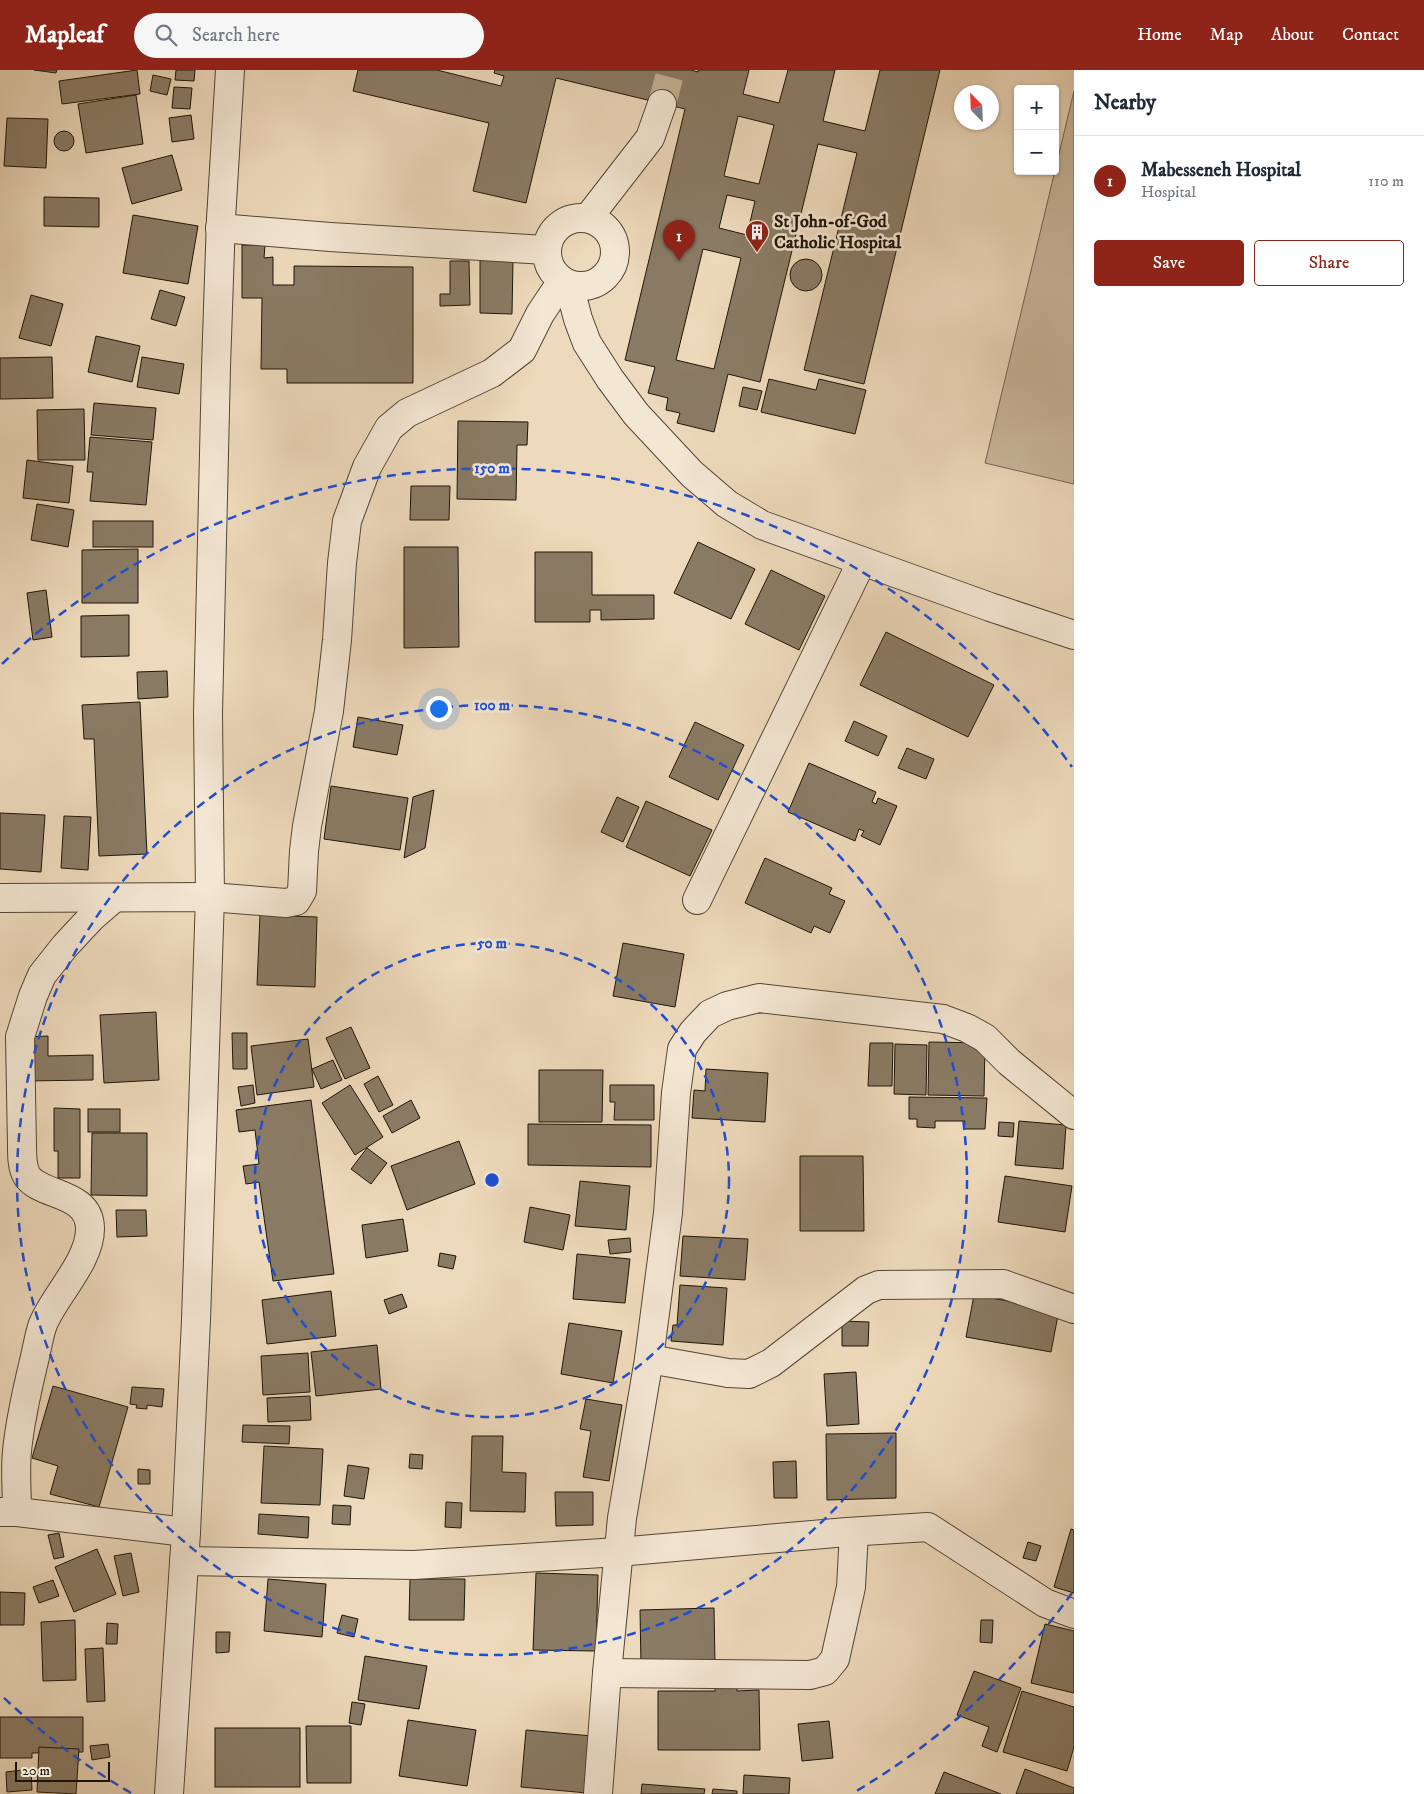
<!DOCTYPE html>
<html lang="en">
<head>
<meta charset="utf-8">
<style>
	body { margin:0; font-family:"IM FELL DW Pica",serif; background:#f6f6f7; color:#1f2937 }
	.controls { position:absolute; right:15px; top:15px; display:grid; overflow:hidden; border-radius:5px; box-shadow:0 1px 4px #0004 }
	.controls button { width:45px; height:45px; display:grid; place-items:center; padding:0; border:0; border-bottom:1px solid #e0e1e3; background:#fff; color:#1f2937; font:25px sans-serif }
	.compass { position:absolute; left:954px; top:15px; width:45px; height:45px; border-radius:50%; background:#fff; box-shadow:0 1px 4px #0004; rotate:337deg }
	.scale { position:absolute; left:15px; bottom:12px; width:95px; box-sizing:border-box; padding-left:5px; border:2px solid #1f1508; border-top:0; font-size:14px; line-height:18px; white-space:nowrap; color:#1f1508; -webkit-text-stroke:4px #f3e6d3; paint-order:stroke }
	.you { position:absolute; left:438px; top:638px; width:18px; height:18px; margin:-12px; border:4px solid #fff; border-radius:50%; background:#1a73e8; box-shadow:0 0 0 8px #1a73e833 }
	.badge { display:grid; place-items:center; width:32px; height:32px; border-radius:50%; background:#8f2418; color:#fff; font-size:16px; font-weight:700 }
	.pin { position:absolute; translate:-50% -41px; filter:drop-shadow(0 1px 2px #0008) }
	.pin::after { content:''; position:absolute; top:26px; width:18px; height:15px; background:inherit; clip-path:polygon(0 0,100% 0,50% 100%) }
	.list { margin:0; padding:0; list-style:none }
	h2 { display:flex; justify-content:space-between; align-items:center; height:65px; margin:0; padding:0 20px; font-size:21px }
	h2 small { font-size:16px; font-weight:400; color:#747a83 }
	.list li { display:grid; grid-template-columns:32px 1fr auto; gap:15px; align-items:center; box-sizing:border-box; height:90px; padding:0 20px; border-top:1px solid #e0e1e3 }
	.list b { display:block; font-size:19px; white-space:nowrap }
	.list p { margin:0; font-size:16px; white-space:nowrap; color:#747a83 }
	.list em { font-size:16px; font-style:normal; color:#747a83 }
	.actions { display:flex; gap:10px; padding:15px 20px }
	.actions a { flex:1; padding:11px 0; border:1px solid #8f2418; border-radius:5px; text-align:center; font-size:18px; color:#8f2418 }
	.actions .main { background:#8f2418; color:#fff }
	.icon { flex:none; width:28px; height:28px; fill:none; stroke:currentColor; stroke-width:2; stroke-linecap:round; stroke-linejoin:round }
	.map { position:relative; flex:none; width:1074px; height:1724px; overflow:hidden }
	header { display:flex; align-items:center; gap:30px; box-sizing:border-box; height:70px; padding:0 25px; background:#8f2418; color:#fff }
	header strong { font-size:24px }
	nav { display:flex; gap:28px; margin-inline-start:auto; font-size:18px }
	.search { width:350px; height:45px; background:#f6f6f7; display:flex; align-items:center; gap:12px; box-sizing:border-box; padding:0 18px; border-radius:28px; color:#747a83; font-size:19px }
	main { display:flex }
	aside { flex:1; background:#fff }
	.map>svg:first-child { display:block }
</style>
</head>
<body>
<header>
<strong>Mapleaf</strong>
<div class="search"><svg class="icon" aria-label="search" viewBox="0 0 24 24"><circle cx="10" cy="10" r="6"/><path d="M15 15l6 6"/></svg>Search here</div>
<nav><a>Home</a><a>Map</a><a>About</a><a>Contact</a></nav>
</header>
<main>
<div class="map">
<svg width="1074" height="1724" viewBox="0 0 1074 1724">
	<rect width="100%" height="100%" fill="#edd9bb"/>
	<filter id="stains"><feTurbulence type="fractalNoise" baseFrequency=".004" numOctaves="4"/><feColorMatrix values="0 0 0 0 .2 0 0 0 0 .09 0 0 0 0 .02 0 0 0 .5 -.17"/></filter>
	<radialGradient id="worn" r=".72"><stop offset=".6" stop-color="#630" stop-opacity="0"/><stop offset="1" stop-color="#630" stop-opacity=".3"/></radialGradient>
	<polygon fill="#cab89d" stroke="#746652" points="1074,21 1074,414 985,393"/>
	<g fill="#8a7b65" stroke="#1f1508" fill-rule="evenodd">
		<polygon points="34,0 57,0 56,3"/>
		<polygon points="137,0 140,24 62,34 59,11"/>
		<polygon points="176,0 195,0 194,11 175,10"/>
		<path d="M358,0H437L501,16L504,6L494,3L495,0H691L698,2V0H749L743,24L779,33L788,0H835L823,51L865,61L880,0H940L864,314L804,300L857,83L818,74L760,312L728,304L714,362L677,353L680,343L666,340L668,328L648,323L655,297L625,290L685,39L556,8L526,133L473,121L489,53L353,21ZM738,46L774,55L759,114L724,106ZM727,125L755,131L747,165L719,158ZM703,179L741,188L714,299L676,290Z"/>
		<polygon points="153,5 171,9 167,25 150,21"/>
		<polygon points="174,17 192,18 190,39 172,38"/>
		<polygon points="136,25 143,74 86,83 78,34"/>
		<polygon points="191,45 194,69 172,72 169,48"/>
		<polygon points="7,48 48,49 46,98 4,96"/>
		<circle cx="64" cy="71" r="10"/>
		<polygon points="172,85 182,120 132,134 122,98"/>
		<polygon points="44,127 99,128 99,157 44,156"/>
		<polygon points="133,145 198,156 188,214 123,203"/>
		<polygon points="242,175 265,175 264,188 273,187 273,215 294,215 294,196 413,197 413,313 287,313 287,299 261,299 262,228 242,228"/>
		<circle cx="806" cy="205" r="16"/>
		<polygon points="480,190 513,190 512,244 480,243"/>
		<polygon points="450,191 469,191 470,235 440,236 440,224 450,224"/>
		<polygon points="160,220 185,227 176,256 151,249"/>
		<polygon points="31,225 63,234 51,276 19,268"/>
		<polygon points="96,266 140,276 132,312 88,302"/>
		<polygon points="52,287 53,328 0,329 0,288"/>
		<polygon points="142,287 184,294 179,324 137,317"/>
		<polygon points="769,309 816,320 819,309 866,320 855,364 761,342"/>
		<polygon points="743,317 762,321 757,340 739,336"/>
		<polygon points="94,333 156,338 153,370 91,365"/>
		<polygon points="84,339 85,390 38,390 37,340"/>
		<polygon points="458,351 528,352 527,375 517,375 516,430 457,429"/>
		<polygon points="90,367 152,372 146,435 90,431 93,402 87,402"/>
		<polygon points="27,390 73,396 69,433 23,428"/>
		<polygon points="411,416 450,416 449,450 410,450"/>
		<polygon points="37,434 74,440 68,477 31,470"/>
		<rect x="93" y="451" width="60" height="26"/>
		<polygon points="698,472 755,499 731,549 674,523"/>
		<polygon points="404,477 458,477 459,577 404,578"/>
		<polygon points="138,479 138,533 82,533 82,480"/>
		<polygon points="535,482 592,482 592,525 654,525 654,549 601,550 601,540 590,540 590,552 535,552"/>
		<polygon points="771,500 825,526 799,580 745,554"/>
		<polygon points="46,520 52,567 33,570 27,523"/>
		<polygon points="129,545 129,586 81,587 81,546"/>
		<polygon points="886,562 994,615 968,667 860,615"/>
		<polygon points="167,601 168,627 138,629 137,602"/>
		<polygon points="140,632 147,784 99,786 94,669 84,669 82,635"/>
		<polygon points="358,647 403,655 397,685 353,677"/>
		<polygon points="854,651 887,666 878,686 845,671"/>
		<polygon points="695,652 744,675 718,730 669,707"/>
		<polygon points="907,678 934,689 926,709 898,698"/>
		<polygon points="809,693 876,722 872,732 876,734 878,728 897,736 880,775 861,766 864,761 859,759 855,771 788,742"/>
		<polygon points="331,716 408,728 400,780 324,769"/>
		<polygon points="434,720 425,778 404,788 413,727"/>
		<polygon points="617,727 639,737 623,772 601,762"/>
		<polygon points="646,731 712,760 690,806 626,777"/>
		<polygon points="0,743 45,745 41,802 0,799"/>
		<polygon points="64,746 91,747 88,800 61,798"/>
		<polygon points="765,788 832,818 829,824 845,831 830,863 814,856 811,863 745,833"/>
		<polygon points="260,845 317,847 315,917 257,915"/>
		<polygon points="623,873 684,884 675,937 613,926"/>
		<polygon points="156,942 159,1010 104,1013 100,945"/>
		<polygon points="351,957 370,998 345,1009 326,968"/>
		<polygon points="232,963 247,963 247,999 233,999"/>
		<polygon points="48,966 48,986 93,985 93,1010 25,1011 24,967"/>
		<polygon points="308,969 314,1017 257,1025 251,976"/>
		<polygon points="929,972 985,973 984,1026 928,1025"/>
		<polygon points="870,973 893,973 892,1016 868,1016"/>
		<polygon points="895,974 927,975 926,1025 894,1024"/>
		<polygon points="333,990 342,1010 321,1019 312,999"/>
		<polygon points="706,999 768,1003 765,1052 692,1048 694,1020 705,1021"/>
		<polygon points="539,1000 603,1000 602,1052 539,1052"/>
		<polygon points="378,1006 393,1035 379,1042 364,1014"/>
		<polygon points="253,1015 255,1033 241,1036 238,1017"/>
		<polygon points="350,1015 383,1067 355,1085 322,1033"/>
		<polygon points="610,1015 654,1015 654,1050 614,1050 615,1032 610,1032"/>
		<polygon points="909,1027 987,1028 985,1059 964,1059 965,1051 935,1051 935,1058 917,1057 917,1049 909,1049"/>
		<polygon points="311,1030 334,1204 273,1211 259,1112 246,1114 243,1096 259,1094 255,1060 239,1062 236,1040"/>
		<polygon points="411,1030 420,1048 392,1063 383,1046"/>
		<polygon points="54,1038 80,1039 80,1108 58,1108 58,1081 54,1081"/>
		<rect x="88" y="1039" width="32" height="23"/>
		<polygon points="1019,1051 1066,1055 1063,1099 1015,1095"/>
		<polygon points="999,1052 1014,1053 1013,1067 998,1066"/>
		<polygon points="528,1054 651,1055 651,1097 528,1095"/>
		<polygon points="92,1063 147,1063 147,1126 91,1125"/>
		<polygon points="459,1071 475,1114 407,1140 391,1096"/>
		<polygon points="367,1078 387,1093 371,1114 351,1099"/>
		<polygon points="800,1086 863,1086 864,1161 800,1161"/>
		<polygon points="1005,1106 1072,1116 1065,1162 998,1152"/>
		<polygon points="580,1111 630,1116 626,1160 575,1156"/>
		<polygon points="530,1137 570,1145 563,1180 524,1172"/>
		<polygon points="116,1140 146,1140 147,1166 117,1167"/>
		<polygon points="403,1149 408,1181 366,1188 362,1155"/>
		<polygon points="683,1166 748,1169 745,1210 680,1206"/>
		<polygon points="630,1168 631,1182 610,1184 608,1170"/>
		<polygon points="440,1183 456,1186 453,1199 438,1196"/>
		<polygon points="577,1184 630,1189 625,1233 573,1229"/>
		<polygon points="680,1215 727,1218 723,1275 671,1271 673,1255 677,1255"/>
		<polygon points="331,1221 336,1266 267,1274 262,1230"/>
		<polygon points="402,1224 407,1237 389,1244 384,1230"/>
		<polygon points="974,1225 1059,1240 1051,1282 966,1267"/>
		<polygon points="842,1251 869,1252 868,1276 842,1276"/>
		<polygon points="569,1253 622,1261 613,1313 561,1304"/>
		<polygon points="377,1275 381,1319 316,1326 311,1282"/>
		<polygon points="308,1283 310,1322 263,1325 261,1286"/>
		<polygon points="856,1302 859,1354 827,1356 824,1304"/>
		<polygon points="53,1316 128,1337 99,1437 50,1424 58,1396 32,1388"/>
		<polygon points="132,1317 164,1319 162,1337 147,1335 147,1339 136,1338 137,1335 130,1334"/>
		<polygon points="310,1326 311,1350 268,1352 267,1328"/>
		<polygon points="586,1329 622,1335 609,1411 583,1407 591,1361 580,1359"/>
		<polygon points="243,1355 290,1356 289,1374 242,1372"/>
		<polygon points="896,1363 896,1428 827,1430 826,1364"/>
		<polygon points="472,1366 503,1366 502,1402 526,1403 525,1442 470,1441"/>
		<polygon points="264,1376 323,1379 320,1435 261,1433"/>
		<polygon points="410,1384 423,1385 422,1399 409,1398"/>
		<polygon points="796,1391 797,1428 774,1428 773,1392"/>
		<polygon points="348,1395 369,1398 364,1429 344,1426"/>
		<polygon points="138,1399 150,1400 150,1414 138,1414"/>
		<polygon points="555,1422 593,1422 593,1455 556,1456"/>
		<polygon points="446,1432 462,1433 461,1458 445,1457"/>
		<polygon points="333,1435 351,1436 350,1455 332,1454"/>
		<polygon points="259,1444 309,1447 308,1468 258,1464"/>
		<polygon points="1071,1459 1074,1460 1074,1523 1054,1517"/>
		<polygon points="59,1463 64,1487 54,1489 48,1465"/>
		<polygon points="1028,1472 1041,1476 1036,1491 1023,1488"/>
		<polygon points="97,1479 116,1524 74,1542 55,1497"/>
		<polygon points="131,1483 139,1522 123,1526 114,1486"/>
		<polygon points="536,1503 598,1505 596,1581 533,1580"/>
		<polygon points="268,1509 326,1514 322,1567 264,1561"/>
		<polygon points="410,1509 465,1509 464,1550 409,1550"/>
		<polygon points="53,1510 59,1526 39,1533 33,1517"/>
		<polygon points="0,1522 25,1523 24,1555 0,1555"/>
		<polygon points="714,1538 715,1594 641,1595 640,1540"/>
		<polygon points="342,1545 358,1549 354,1567 337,1563"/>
		<polygon points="75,1550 76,1610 43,1611 41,1552"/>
		<polygon points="981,1550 993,1550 992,1573 980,1572"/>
		<polygon points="107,1553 118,1554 117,1574 106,1574"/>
		<polygon points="1045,1554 1074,1561 1074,1623 1031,1613"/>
		<polygon points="216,1562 230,1562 229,1582 216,1583"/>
		<polygon points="103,1578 105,1631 87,1632 85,1579"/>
		<polygon points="365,1586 427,1596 419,1639 358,1630"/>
		<polygon points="974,1601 1021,1618 997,1682 982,1676 989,1657 957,1645"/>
		<polygon points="715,1610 737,1610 737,1621 759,1620 760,1680 658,1680 658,1621 715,1621"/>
		<polygon points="1022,1621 1074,1637 1074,1677 1067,1701 1003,1682"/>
		<polygon points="352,1632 365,1634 361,1655 349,1653"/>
		<polygon points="0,1647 83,1647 83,1682 32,1683 32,1688 0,1688"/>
		<polygon points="408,1650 476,1660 467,1716 399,1706"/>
		<polygon points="829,1651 833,1688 802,1691 798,1654"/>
		<polygon points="306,1656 351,1656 351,1713 307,1713"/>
		<rect x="215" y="1658" width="85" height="59"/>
		<polygon points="526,1660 592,1666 587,1723 521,1717"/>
		<polygon points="108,1674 110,1687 92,1690 90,1676"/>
		<polygon points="39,1677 79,1679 76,1724 37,1722"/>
		<polygon points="31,1699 32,1720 7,1722 6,1702"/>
		<polygon points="1025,1699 1074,1718 1074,1724 1016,1724"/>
		<polygon points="944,1702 1001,1724 935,1724"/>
		<polygon points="744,1705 790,1708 789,1724 743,1724"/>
		<polygon points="642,1714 705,1719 704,1724 641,1724"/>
		<polygon points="713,1719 737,1721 737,1724 712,1724"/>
	</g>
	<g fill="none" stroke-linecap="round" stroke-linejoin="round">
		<polyline stroke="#c4b297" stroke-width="28" stroke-dasharray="28 14" stroke-linecap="butt" points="662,34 671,0"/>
		<g stroke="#524635" stroke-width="30">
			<g id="street">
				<circle cx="581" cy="182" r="34"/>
				<polyline points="588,148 650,68 662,34"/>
				<polyline points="220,158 330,167 546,180"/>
				<polyline points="573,216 573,230 578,249 587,273 610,309 636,344 692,404 727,434 762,455 990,537 1074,565"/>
				<polyline points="0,828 210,827 286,833 296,831 302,821 304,781 307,756 329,641 337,570 342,493 347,451 367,397 389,358 407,343 492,303 522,280 540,244 562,211"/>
				<polyline points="697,830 862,491"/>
				<polyline points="649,1289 728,1303 749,1304 771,1293 866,1220 879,1215 1003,1214 1074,1239"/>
				<polyline points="0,1442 17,1442 186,1462"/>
				<path d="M17,1442C17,1422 15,1401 17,1381C20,1351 27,1320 34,1291C37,1279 39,1265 43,1254C55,1225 90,1191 90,1159C90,1121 41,1127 27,1106C22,1098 22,1085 22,1076L20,967L33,926L42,905L65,876L91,848L114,828"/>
				<polyline points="184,1491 414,1495 618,1482 847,1462 928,1457 1045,1533 1074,1544"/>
				<polyline points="607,1603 810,1605 825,1601 835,1589 851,1517 854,1462"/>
				<polyline points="169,1724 186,1462 196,1250 210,827 208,643 216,297 221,149 230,0"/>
				<polyline points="598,1724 607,1603 622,1448 649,1289 668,1143 676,1023 682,979 693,962 710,944 727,936 759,928 943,949 967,958 985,968 1009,992 1074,1045"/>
			</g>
		</g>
		<use href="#street" stroke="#f3e6d3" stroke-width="28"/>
	</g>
	<g fill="none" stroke="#1d4ed8" stroke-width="2.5" stroke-dasharray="9 6">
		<circle cx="492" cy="1110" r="237"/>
		<circle cx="492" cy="1110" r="475"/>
		<path d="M1072 1523A712 712 0 0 1 853 1723M131 1723A712 712 0 0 1 2 1626M2 594A712 712 0 0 1 1072 697"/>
	</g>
	<defs>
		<g id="building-pin" transform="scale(1.25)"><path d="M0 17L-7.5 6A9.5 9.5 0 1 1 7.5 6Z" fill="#8f2418" stroke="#f3e6d3"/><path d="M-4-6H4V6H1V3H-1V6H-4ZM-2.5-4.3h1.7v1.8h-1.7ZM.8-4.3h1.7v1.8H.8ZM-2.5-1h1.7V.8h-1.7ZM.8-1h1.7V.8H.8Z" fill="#fff"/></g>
	</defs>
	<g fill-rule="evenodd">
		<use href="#building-pin" x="757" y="162"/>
	</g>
	<g text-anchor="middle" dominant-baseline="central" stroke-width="5" stroke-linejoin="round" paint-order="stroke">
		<g font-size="18" font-weight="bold" fill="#1f1508" stroke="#f3e6d3" text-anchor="start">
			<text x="774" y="152">St John-of-God<tspan x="774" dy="21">Catholic Hospital</tspan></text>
		</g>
	</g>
	<circle cx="492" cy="1110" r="8" fill="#1d4ed8" stroke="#f3e6d3" stroke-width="2.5"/>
	<g font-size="15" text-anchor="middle" font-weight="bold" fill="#1d4ed8" stroke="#f3e6d3" stroke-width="5" stroke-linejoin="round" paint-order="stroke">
		<text x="492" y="403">150 m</text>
		<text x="492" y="640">100 m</text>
		<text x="492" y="878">50 m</text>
	</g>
	<rect width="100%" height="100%" filter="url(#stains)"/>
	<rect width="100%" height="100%" fill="url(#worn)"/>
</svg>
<div class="controls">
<button>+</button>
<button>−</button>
</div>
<svg class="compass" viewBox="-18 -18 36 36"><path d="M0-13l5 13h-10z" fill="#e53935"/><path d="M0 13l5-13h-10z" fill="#747a83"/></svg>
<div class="scale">20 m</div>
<div class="you"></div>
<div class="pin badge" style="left:679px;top:191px">1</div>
</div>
<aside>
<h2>Nearby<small></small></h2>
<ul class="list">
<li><span class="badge">1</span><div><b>Mabesseneh Hospital</b><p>Hospital</p></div><em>110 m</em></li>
</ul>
<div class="actions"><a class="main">Save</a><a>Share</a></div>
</aside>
</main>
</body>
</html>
